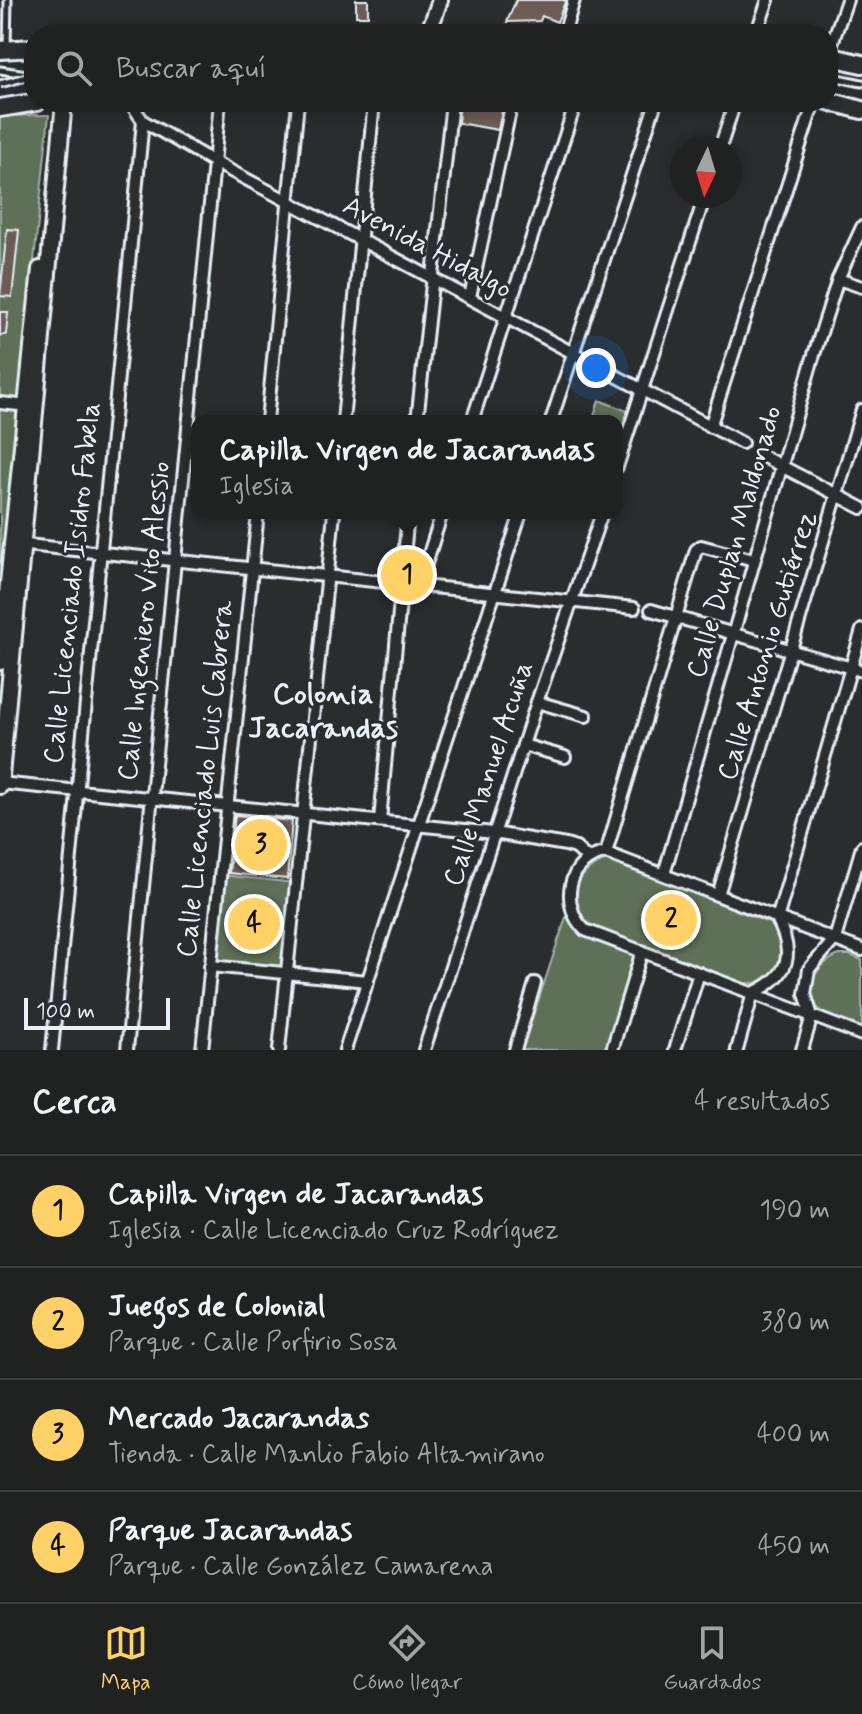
<!DOCTYPE html>
<html lang="es">
<head>
<meta charset="utf-8">
<style>
	body { margin:0; font-family:Mynerve,sans-serif; background:#282a2a; color:#f1f3f6 }
	.compass { position:absolute; left:670px; top:136px; width:72px; height:72px; border-radius:50%; background:#202222; box-shadow:0 4px 12px #0003; rotate:184deg }
	.scale { position:absolute; left:24px; bottom:20px; width:146px; box-sizing:border-box; padding-left:8px; border:4px solid #e8f1f8; border-top:0; font-size:22px; line-height:28px; white-space:nowrap; color:#e8f1f8; -webkit-text-stroke:6px #2a2d2e; paint-order:stroke }
	.you { position:absolute; left:596px; top:368px; width:28px; height:28px; margin:-20px; border:6px solid #fff; border-radius:50%; background:#1a73e8; box-shadow:0 0 0 12px #1a73e833 }
	.badge { display:grid; place-items:center; width:52px; height:52px; border-radius:50%; background:#ffd166; color:#111; font-size:26px; font-weight:700 }
	.pin { position:absolute; translate:-50% -50%; border:4px solid #fff; box-shadow:0 2px 8px #0006 }
	.popup { position:absolute; left:191px; top:415px; width:432px; height:104px; box-sizing:border-box; display:grid; place-content:center; border-radius:16px; background:#202222; filter:drop-shadow(0 2px 6px #0005); font-size:26px; white-space:nowrap; color:#a2a4a5 }
	.popup b { font-size:30px; color:#f1f3f6 }
	.popup::after { content:''; position:absolute; left:50%; top:100%; margin-left:-16px; border:16px solid transparent; border-top-color:#202222 }
	.list { margin:0; padding:0; list-style:none }
	h2 { display:flex; justify-content:space-between; align-items:center; height:104px; margin:0; padding:0 32px; font-size:34px }
	h2 small { font-size:26px; font-weight:400; color:#a2a4a5 }
	.list li { display:grid; grid-template-columns:52px 1fr auto; gap:24px; align-items:center; box-sizing:border-box; height:112px; padding:0 32px; border-top:2px solid #3d3f40 }
	.list b { display:block; font-size:30px; white-space:nowrap }
	.list p { margin:0; font-size:26px; white-space:nowrap; color:#a2a4a5 }
	.list em { font-size:26px; font-style:normal; color:#a2a4a5 }
	.icon { flex:none; width:44px; height:44px; fill:none; stroke:currentColor; stroke-width:2; stroke-linecap:round; stroke-linejoin:round }
	.map { position:relative; flex:none; width:862px; height:1050px; overflow:hidden }
	.search { position:absolute; background:#202222; box-shadow:0 4px 12px #0003; left:24px; right:24px; top:24px; height:88px; display:flex; align-items:center; gap:20px; box-sizing:border-box; padding:0 28px; border-radius:32px; color:#a2a4a5; font-size:30px }
	.sheet { height:552px; background:#202222 }
	nav { display:flex; justify-content:space-around; align-items:center; box-sizing:border-box; height:112px; border-top:2px solid #3d3f40; background:#202222; font-size:22px; color:#a2a4a5 }
	nav a { display:grid; justify-items:center; gap:4px }
	nav .on { color:#ffd166 }
	.map>svg:first-child { display:block }
</style>
</head>
<body>
<div class="map">
<svg width="862" height="1050" viewBox="0 0 862 1050">
	<rect width="100%" height="100%" fill="#2a2d2e"/>
	<filter id="ink" filterUnits="userSpaceOnUse"><feTurbulence type="fractalNoise" baseFrequency=".0125" numOctaves="2"/><feDisplacementMap in="SourceGraphic" scale="16" xChannelSelector="R" yChannelSelector="G"/><feConvolveMatrix kernelMatrix="1 2 1 2 8 2 1 2 1" color-interpolation-filters="sRGB"/></filter>
	<g filter="url(#ink)">
		<g fill="#5f7059" stroke="#a4b0a8" stroke-width="2">
			<polygon points="49,115 0,592 0,116"/>
			<polygon points="599,400 630,412 623,429 617,427 617,421 593,419"/>
			<path d="M604,861H616L769,923C798,948 781,987 743,983L587,926C566,901 574,873 604,861Z"/>
			<polygon points="221,875 295,883 288,972 211,966"/>
			<polygon points="567,914 580,933 639,954 610,1050 522,1050"/>
			<path d="M839,955H850L862,960V1030C850,1025 836,1022 826,1015C798,997 814,964 839,955Z"/>
		</g>
		<g fill="#6c5c54" stroke="#e8f1f8" stroke-width="2">
			<rect x="356" y="0" width="12" height="16"/>
			<polygon points="516,0 566,0 557,22 542,16 540,21 507,22"/>
			<polygon points="460,102 504,102 498,130 458,123"/>
			<polygon points="7,229 19,230 12,297 0,296"/>
			<polygon points="0,312 8,312 6,335 0,335"/>
			<polygon points="235,815 292,821 287,879 229,873"/>
		</g>
		<g fill="none" stroke-linecap="round" stroke-linejoin="round">
			<g stroke="#e8f1f8" stroke-width="11">
				<g id="lane">
					<polyline points="7,47 8,0"/>
					<polyline points="0,70 34,75"/>
					<polyline points="828,76 862,83"/>
				</g>
			</g>
			<g stroke="#e8f1f8" stroke-width="16">
				<g id="street">
					<polyline points="564,34 574,0"/>
					<polyline points="756,34 768,0"/>
					<polyline points="828,55 847,0"/>
					<polyline points="130,102 143,121 214,162 742,443"/>
					<polyline points="720,148 735,102"/>
					<polyline points="838,279 862,287"/>
					<polyline points="470,297 512,102"/>
					<polyline points="0,403 19,405"/>
					<polyline points="267,421 298,102"/>
					<polyline points="343,421 374,102"/>
					<polyline points="417,421 452,102"/>
					<polyline points="472,421 576,102"/>
					<polyline points="551,421 656,102"/>
					<polyline points="710,427 814,102"/>
					<polyline points="762,456 862,508"/>
					<polyline points="617,467 705,196"/>
					<polyline points="17,544 634,608"/>
					<polyline points="419,586 442,513"/>
					<polyline points="651,610 862,671"/>
					<polyline points="537,702 586,716"/>
					<polyline points="523,745 565,757"/>
					<polyline points="0,783 494,833 566,845 576,848 588,859"/>
					<polyline points="380,821 408,513"/>
					<polyline points="606,853 696,550 701,546 754,560"/>
					<polyline points="664,874 812,361 838,279 862,227"/>
					<polyline points="718,895 862,410"/>
					<path d="M862,950L606,853C567,858 559,906 585,930L862,1035"/>
					<polyline points="210,966 368,981"/>
					<path d="M753,993C790,976 795,954 777,919L862,630"/>
					<polyline points="52,1050 143,121"/>
					<polyline points="127,1050 220,102"/>
					<polyline points="202,1050 258,513"/>
					<polyline points="279,1050 334,513"/>
					<polyline points="345,1050 521,513"/>
					<polyline points="424,1050 537,702 602,513"/>
					<polyline points="515,1050 535,983"/>
					<polyline points="612,1050 642,951"/>
					<polyline points="675,1050 699,973"/>
					<polyline points="737,1050 753,993"/>
					<polyline points="802,1050 812,1016 805,994 809,969 835,939 862,847"/>
				</g>
			</g>
			<g stroke="#e8f1f8" stroke-width="20">
				<g id="secondary">
					<polyline points="428,34 440,0"/>
					<polyline points="0,662 40,269"/>
					<polyline points="0,786 64,102"/>
				</g>
			</g>
			<g stroke="#e8f1f8" stroke-width="22">
				<g id="primary">
					<polyline points="0,50 34,48"/>
					<polyline points="828,56 862,64"/>
					<polyline points="828,101 862,110"/>
					<polyline points="0,108 37,102"/>
				</g>
			</g>
			<use href="#lane" stroke="#2a2d2e" stroke-width="5"/>
			<use href="#street" stroke="#2a2d2e" stroke-width="10"/>
			<use href="#secondary" stroke="#2a2d2e" stroke-width="14"/>
			<use href="#primary" stroke="#2a2d2e" stroke-width="16"/>
			<g stroke="#e8f1f8" stroke-width="11" stroke-linecap="butt">
				<polyline id="lane-bridge" points="0,84 34,75"/>
			</g>
			<use href="#lane-bridge" stroke="#2a2d2e" stroke-width="5"/>
		</g>
	</g>
	<g text-anchor="middle" dominant-baseline="central" stroke-width="6" stroke-linejoin="round" paint-order="stroke">
		<g font-size="28" fill="#e8f1f8" stroke="#2a2d2e">
			<text transform="translate(427 248) rotate(28)">Avenida Hidalgo</text>
			<text transform="translate(735 542) rotate(-74)">Calle Duplan Maldonado</text>
			<text transform="translate(73 583) rotate(-84)">Calle Licenciado Isidro Fabela</text>
			<text transform="translate(145 621) rotate(-84)">Calle Ingeniero Vito Alessio</text>
			<text transform="translate(768 646) rotate(-73)">Calle Antonio Gutiérrez</text>
			<text transform="translate(489 774) rotate(-72)">Calle Manuel Acuña</text>
			<text transform="translate(206 779) rotate(-84)">Calle Licenciado Luis Cabrera</text>
		</g>
		<g font-size="30" font-weight="bold" fill="#e8f1f8" stroke="#2a2d2e">
			<text x="323" y="694">Colonia<tspan x="323" dy="34">Jacarandas</tspan></text>
		</g>
	</g>
</svg>
<svg class="compass" viewBox="-18 -18 36 36"><path d="M0-13l5 13h-10z" fill="#e53935"/><path d="M0 13l5-13h-10z" fill="#a2a4a5"/></svg>
<div class="scale">100 m</div>
<div class="you"></div>
<div class="pin badge" style="left:407px;top:575px">1</div>
<div class="popup"><b>Capilla Virgen de Jacarandas</b>Iglesia</div>
<div class="pin badge" style="left:671px;top:920px">2</div>
<div class="pin badge" style="left:261px;top:845px">3</div>
<div class="pin badge" style="left:254px;top:924px">4</div>
<div class="search"><svg class="icon" aria-label="search" viewBox="0 0 24 24"><circle cx="10" cy="10" r="6"/><path d="M15 15l6 6"/></svg>Buscar aquí</div>
</div>
<section class="sheet">
<h2>Cerca<small>4 resultados</small></h2>
<ul class="list">
<li><span class="badge">1</span><div><b>Capilla Virgen de Jacarandas</b><p>Iglesia · Calle Licenciado Cruz Rodríguez</p></div><em>190 m</em></li>
<li><span class="badge">2</span><div><b>Juegos de Colonial</b><p>Parque · Calle Porfirio Sosa</p></div><em>380 m</em></li>
<li><span class="badge">3</span><div><b>Mercado Jacarandas</b><p>Tienda · Calle Manlio Fabio Altamirano</p></div><em>400 m</em></li>
<li><span class="badge">4</span><div><b>Parque Jacarandas</b><p>Parque · Calle González Camarena</p></div><em>450 m</em></li>
</ul>
</section>
<nav>
<a class="on"><svg class="icon" aria-label="map" viewBox="0 0 24 24"><path d="M3 6l6-2 6 2 6-2v14l-6 2-6-2-6 2zM9 4v14M15 6v14"/></svg>Mapa</a>
<a><svg class="icon" aria-label="directions" viewBox="0 0 24 24"><path d="M12 3l9 9-9 9-9-9zM9 14v-3h6M13 9l2 2-2 2"/></svg>Cómo llegar</a>
<a><svg class="icon" aria-label="saved" viewBox="0 0 24 24"><path d="M7 4h10v16l-5-4-5 4z"/></svg>Guardados</a>
</nav>
</body>
</html>
